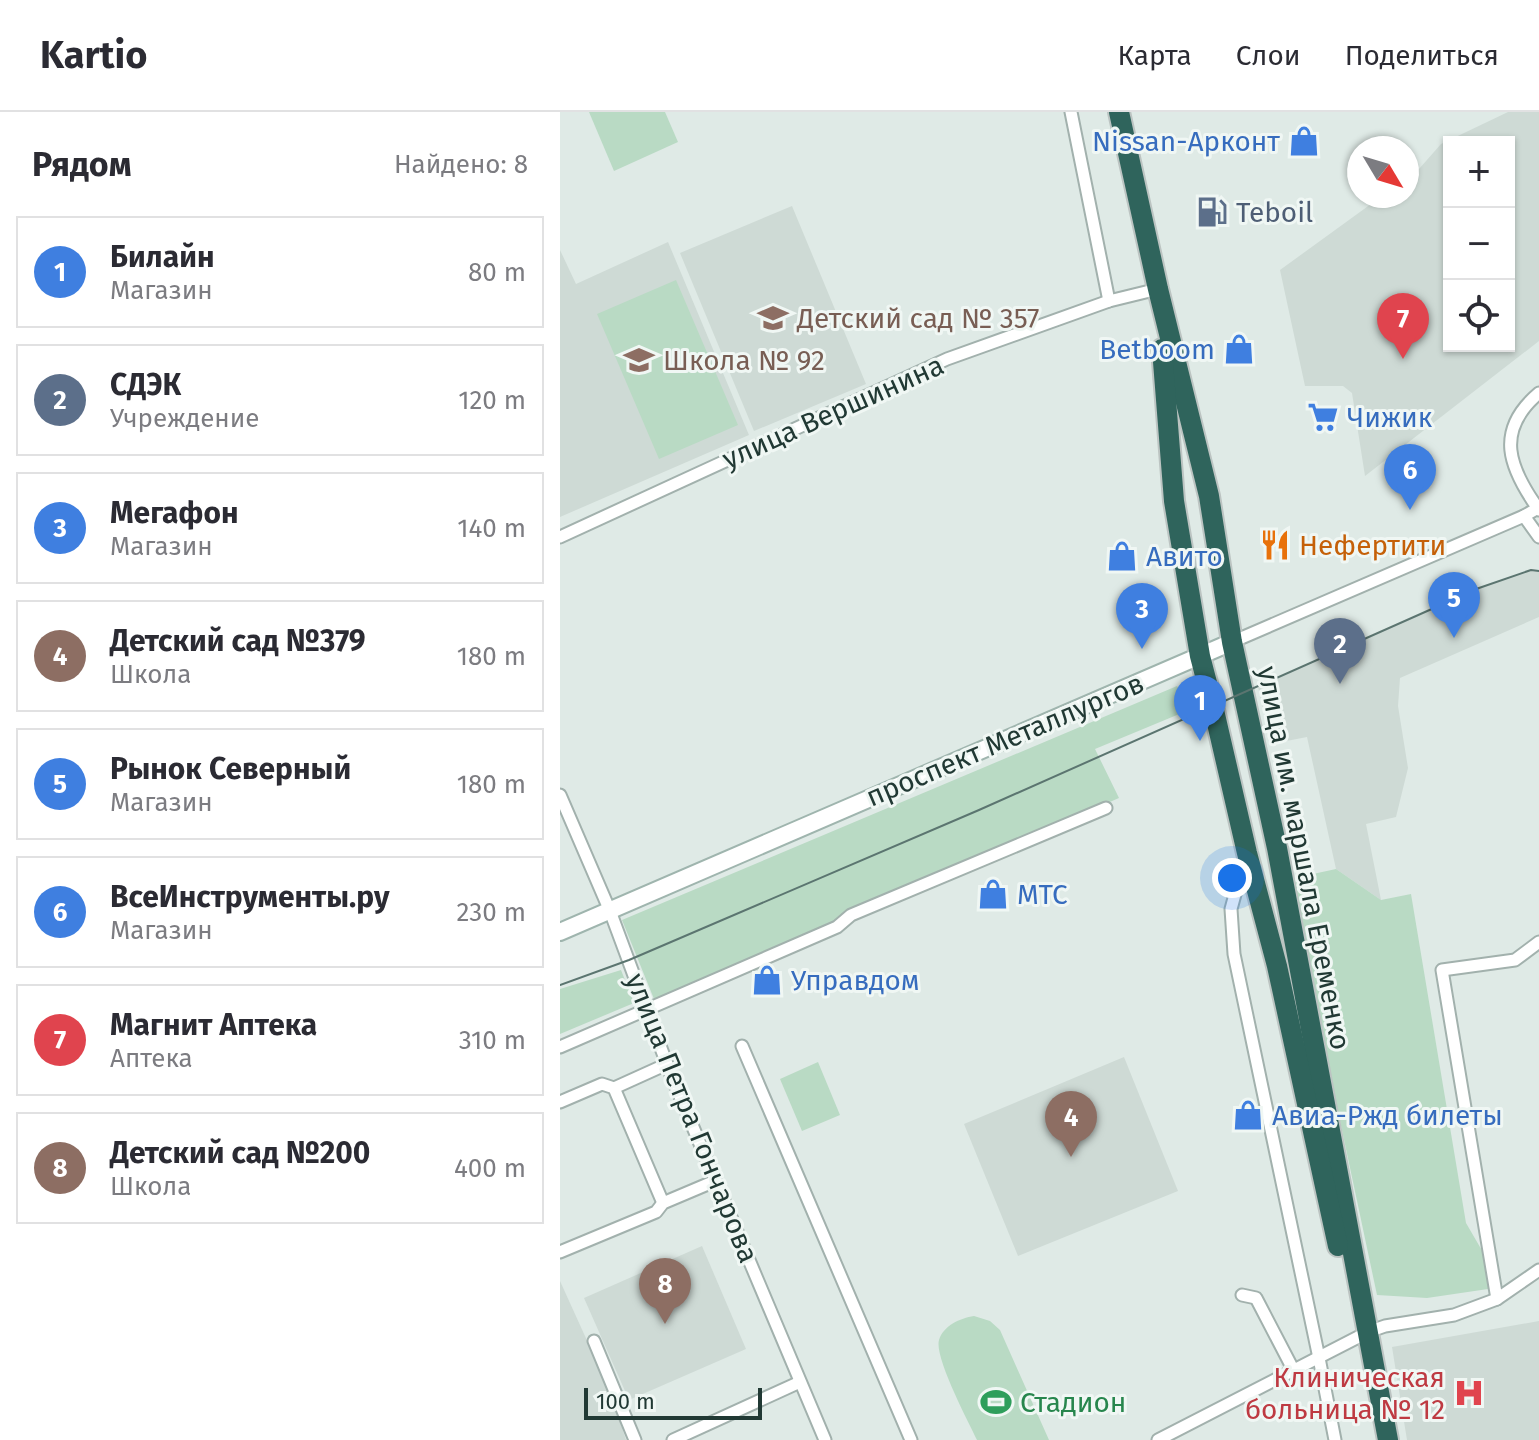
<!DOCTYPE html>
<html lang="ru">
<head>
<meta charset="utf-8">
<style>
	body { margin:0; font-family:"Fira Sans",sans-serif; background:#f7f7f7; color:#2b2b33 }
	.controls { position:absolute; right:24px; top:24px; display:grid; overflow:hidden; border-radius:0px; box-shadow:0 2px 6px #0004 }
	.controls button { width:72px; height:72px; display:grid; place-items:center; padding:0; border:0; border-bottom:2px solid #e1e1e2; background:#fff; color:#2b2b33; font:40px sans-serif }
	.compass { position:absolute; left:787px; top:24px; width:72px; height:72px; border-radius:50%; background:#fff; box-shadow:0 2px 6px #0004; rotate:128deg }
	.scale { position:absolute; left:24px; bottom:20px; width:178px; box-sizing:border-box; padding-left:8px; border:4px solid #213934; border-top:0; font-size:22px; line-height:28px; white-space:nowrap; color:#213934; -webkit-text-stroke:6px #f0f7f4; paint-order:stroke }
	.you { position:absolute; left:672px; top:766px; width:28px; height:28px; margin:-20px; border:6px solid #fff; border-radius:50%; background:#1a73e8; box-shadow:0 0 0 12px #1a73e833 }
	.badge { display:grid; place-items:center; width:52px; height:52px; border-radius:50%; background:#111827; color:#fff; font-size:26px; font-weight:700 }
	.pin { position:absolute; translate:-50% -66px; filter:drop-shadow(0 2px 4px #0008) }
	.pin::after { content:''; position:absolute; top:42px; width:28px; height:24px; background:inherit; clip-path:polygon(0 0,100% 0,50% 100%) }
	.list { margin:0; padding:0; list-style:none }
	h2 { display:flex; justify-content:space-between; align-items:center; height:104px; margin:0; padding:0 32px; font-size:34px }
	h2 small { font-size:26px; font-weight:400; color:#7c7c81 }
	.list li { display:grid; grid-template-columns:52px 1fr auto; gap:24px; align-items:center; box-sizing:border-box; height:112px; margin:0 16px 16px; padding:0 16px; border:2px solid #e1e1e2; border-radius:0px }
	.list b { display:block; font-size:30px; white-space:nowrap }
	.list p { margin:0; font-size:26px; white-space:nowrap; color:#7c7c81 }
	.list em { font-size:26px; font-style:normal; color:#7c7c81 }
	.icon { flex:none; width:44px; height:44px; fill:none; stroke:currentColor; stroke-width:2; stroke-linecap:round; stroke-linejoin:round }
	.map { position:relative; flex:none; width:979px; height:1328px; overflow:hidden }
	header { display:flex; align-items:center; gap:48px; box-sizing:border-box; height:112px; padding:0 40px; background:#fff; border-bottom:2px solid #e1e1e2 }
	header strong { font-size:38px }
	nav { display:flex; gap:44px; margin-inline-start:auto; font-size:28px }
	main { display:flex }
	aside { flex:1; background:#fff }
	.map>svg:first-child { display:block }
</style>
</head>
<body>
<header>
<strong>Kartio</strong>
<nav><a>Карта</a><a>Слои</a><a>Поделиться</a></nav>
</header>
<main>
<aside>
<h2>Рядом<small>Найдено: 8</small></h2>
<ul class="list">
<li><span class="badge" style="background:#3f7fe0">1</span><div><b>Билайн</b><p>Магазин</p></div><em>80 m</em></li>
<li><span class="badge" style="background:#5c6f8a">2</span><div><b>СДЭК</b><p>Учреждение</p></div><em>120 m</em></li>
<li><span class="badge" style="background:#3f7fe0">3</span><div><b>Мегафон</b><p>Магазин</p></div><em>140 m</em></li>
<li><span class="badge" style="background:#8d6e63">4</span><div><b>Детский сад №379</b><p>Школа</p></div><em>180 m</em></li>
<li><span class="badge" style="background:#3f7fe0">5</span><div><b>Рынок Северный</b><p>Магазин</p></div><em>180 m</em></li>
<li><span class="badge" style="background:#3f7fe0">6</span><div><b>ВсеИнструменты.ру</b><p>Магазин</p></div><em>230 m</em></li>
<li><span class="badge" style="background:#e0444e">7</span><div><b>Магнит Аптека</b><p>Аптека</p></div><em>310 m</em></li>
<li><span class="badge" style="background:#8d6e63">8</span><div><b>Детский сад №200</b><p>Школа</p></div><em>400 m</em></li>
</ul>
</aside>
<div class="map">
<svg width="979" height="1328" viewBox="0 0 979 1328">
	<rect width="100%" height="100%" fill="#dfeae6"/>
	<g fill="#cedad5" fill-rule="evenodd">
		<path d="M948,0H979V229L805,364L792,281L783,274H745L720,158L822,84H847V66L859,57L881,32ZM889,30H949V234H889Z"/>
		<polygon points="232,94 306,272 194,319 120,141"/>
		<polygon points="108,130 189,323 0,405 0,138 16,172"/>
		<polygon points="971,458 979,459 979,505 840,566 838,594 848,656 836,705 806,712 821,788 776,757 747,625 711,632 698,575 919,476"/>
		<polygon points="564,945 618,1079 458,1144 404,1012"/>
		<polygon points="142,1134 186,1237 69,1288 24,1186"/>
		<polygon points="0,1169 49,1277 66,1328 0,1328"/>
		<polygon points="979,1209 979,1328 847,1328 832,1235"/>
	</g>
	<g fill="#b9dac4">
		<polygon points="29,0 105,0 118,30 54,59"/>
		<polygon points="116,168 178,313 99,347 37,202"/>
		<polygon points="617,574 625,586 629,598 535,637 559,686 94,887 62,808"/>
		<polygon points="776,757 821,788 851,782 906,1111 938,1166 928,1177 867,1186 817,1183 731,778 739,765"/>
		<polygon points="61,858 74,891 0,922 0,877"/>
		<polygon points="258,950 280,1003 242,1019 220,967"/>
		<path d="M414,1204L430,1209L440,1218L489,1328H417C408,1309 374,1245 379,1228C383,1214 400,1206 414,1204Z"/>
	</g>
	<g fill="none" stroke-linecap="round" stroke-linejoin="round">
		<g stroke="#a2b1ad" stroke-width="15">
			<g id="street">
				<polyline points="511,0 549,189"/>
				<path d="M979,281C934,319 949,356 979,398"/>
				<polyline points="964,404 979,425"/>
				<polyline points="0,425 387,247 549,189 598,177"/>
				<polyline points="672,530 964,404 978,396"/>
				<polyline points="0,683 50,799 111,963 265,1328"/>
				<polyline points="685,746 671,797 674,842 759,1246 775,1328"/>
				<polyline points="182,934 351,1328"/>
				<polyline points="0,935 277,815 291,803 546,696"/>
				<polyline points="54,976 107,952"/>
				<polyline points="0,990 42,972 54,976 103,1091"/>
				<polyline points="0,1140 96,1100 103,1091 155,1069"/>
				<polyline points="682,1183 696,1186 734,1259"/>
				<polyline points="937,1187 882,858 955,848 979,830"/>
				<polyline points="34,1229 75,1328"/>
				<polyline points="113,1328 240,1270"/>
				<polyline points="598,1328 808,1220 825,1214 894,1203 937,1187 979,1158"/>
			</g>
		</g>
		<g stroke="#9fb5ae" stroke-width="20">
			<polyline id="secondary" points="0,820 672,530"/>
		</g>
		<g stroke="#bcc4c2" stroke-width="24">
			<g id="highway">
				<polyline points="559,0 598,177 649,384 672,530 717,736 828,1328"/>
				<polyline points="602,237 614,389 640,544 653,594 687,741 717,854 778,1134"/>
			</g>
		</g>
		<use href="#street" stroke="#fff" stroke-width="11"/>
		<use href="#secondary" stroke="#fff" stroke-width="16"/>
		<use href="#highway" stroke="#2f645c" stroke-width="20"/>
		<polyline stroke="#5b7570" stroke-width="2" points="0,873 69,848 419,698 919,476 971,458 979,459"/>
	</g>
	<defs>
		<g id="shop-bare" transform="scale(2.4)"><path d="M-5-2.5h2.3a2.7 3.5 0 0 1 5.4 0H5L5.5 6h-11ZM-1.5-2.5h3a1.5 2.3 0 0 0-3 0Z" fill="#3f7fe0" stroke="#f0f7f4" stroke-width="2.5" paint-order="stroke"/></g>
		<g id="fuel-bare" transform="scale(2.4)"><path d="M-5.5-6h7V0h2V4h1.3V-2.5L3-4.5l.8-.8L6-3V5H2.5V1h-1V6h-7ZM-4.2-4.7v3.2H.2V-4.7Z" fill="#5c6f8a" stroke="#f0f7f4" stroke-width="2.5" paint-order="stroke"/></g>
		<g id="school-bare" transform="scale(2.4)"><path d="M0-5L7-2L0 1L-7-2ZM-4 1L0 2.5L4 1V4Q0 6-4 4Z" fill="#8d6e63" stroke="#f0f7f4" stroke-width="2.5" paint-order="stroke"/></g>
		<g id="supermarket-bare" transform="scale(2.4)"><path d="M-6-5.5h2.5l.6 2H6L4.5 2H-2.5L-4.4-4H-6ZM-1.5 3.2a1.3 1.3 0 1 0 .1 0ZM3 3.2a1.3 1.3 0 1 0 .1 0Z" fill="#3f7fe0" stroke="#f0f7f4" stroke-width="2.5" paint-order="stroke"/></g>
		<g id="restaurant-bare" transform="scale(2.4)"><path d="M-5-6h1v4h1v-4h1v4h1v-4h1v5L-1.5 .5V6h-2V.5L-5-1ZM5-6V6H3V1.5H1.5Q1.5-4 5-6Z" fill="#e8710a" stroke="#f0f7f4" stroke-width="2.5" paint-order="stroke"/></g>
		<g id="hospital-bare" transform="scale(2.4)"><path d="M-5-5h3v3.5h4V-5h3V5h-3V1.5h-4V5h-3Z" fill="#e0444e" stroke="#f0f7f4" stroke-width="2.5" paint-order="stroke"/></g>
		<g id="stadium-bare" transform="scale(2.4)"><path d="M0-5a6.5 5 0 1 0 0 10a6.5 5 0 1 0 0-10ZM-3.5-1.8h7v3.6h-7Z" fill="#2e9e5b" stroke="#f0f7f4" stroke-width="2.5" paint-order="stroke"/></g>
	</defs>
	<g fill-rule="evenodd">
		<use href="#shop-bare" x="744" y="29"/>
		<use href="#fuel-bare" x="652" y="100"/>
		<use href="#school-bare" x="213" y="206"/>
		<use href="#shop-bare" x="679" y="237"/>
		<use href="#school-bare" x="79" y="248"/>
		<use href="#supermarket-bare" x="763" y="305"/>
		<use href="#restaurant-bare" x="715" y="433"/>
		<use href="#shop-bare" x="562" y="444"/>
		<use href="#shop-bare" x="433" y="782"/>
		<use href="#shop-bare" x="207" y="868"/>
		<use href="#shop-bare" x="688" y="1003"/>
		<use href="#hospital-bare" x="909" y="1281"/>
		<use href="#stadium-bare" x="436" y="1290"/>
	</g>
	<g text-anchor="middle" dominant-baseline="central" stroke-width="6" stroke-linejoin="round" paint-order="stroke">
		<g font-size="28" fill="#366cbe" stroke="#f0f7f4" text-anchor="start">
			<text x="720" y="29" text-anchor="end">Nissan-Арконт</text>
			<text x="655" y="237" text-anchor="end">Betboom</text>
			<text x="787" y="305">Чижик</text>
			<text x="586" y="444">Авито</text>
			<text x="457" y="782">МТС</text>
			<text x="231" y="868">Управдом</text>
			<text x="712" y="1003">Авиа-Ржд билеты</text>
		</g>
		<g font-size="28" fill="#4e5e75" stroke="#f0f7f4" text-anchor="start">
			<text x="676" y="100">Teboil</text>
		</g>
		<g font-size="28" fill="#785e54" stroke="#f0f7f4" text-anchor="start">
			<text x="237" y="206">Детский сад № 357</text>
			<text x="103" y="248">Школа № 92</text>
		</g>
		<g font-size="28" fill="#213934" stroke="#f0f7f4">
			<text transform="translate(273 300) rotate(-24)">улица Вершинина</text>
			<text transform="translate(445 628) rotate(-23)">проспект Металлургов</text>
			<text transform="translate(744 746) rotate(79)">улица им. маршала Еременко</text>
			<text transform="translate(132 1006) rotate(68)">улица Петра Гончарова</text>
		</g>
		<g font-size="28" fill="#c56008" stroke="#f0f7f4" text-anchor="start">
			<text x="739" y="433">Нефертити</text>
		</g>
		<g font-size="28" fill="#be3a42" stroke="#f0f7f4" text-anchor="end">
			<text x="885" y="1265">Клиническая<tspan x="885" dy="32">больница № 12</tspan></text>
		</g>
		<g font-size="28" fill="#27864d" stroke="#f0f7f4" text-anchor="start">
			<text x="460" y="1290">Стадион</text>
		</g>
	</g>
</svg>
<div class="controls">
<button>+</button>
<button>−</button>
<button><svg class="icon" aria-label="locate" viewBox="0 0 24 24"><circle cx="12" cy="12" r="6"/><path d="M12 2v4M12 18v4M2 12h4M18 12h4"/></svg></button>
</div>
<svg class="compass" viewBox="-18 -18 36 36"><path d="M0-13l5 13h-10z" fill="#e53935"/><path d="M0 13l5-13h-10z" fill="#7c7c81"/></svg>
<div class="scale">100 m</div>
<div class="you"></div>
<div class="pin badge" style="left:640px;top:629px;background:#3f7fe0">1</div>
<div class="pin badge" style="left:780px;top:572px;background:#5c6f8a">2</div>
<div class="pin badge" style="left:582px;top:537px;background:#3f7fe0">3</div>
<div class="pin badge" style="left:511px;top:1045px;background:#8d6e63">4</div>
<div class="pin badge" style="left:894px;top:526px;background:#3f7fe0">5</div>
<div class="pin badge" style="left:850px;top:398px;background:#3f7fe0">6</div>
<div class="pin badge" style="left:843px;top:247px;background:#e0444e">7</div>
<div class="pin badge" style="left:105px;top:1212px;background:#8d6e63">8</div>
</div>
</main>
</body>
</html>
